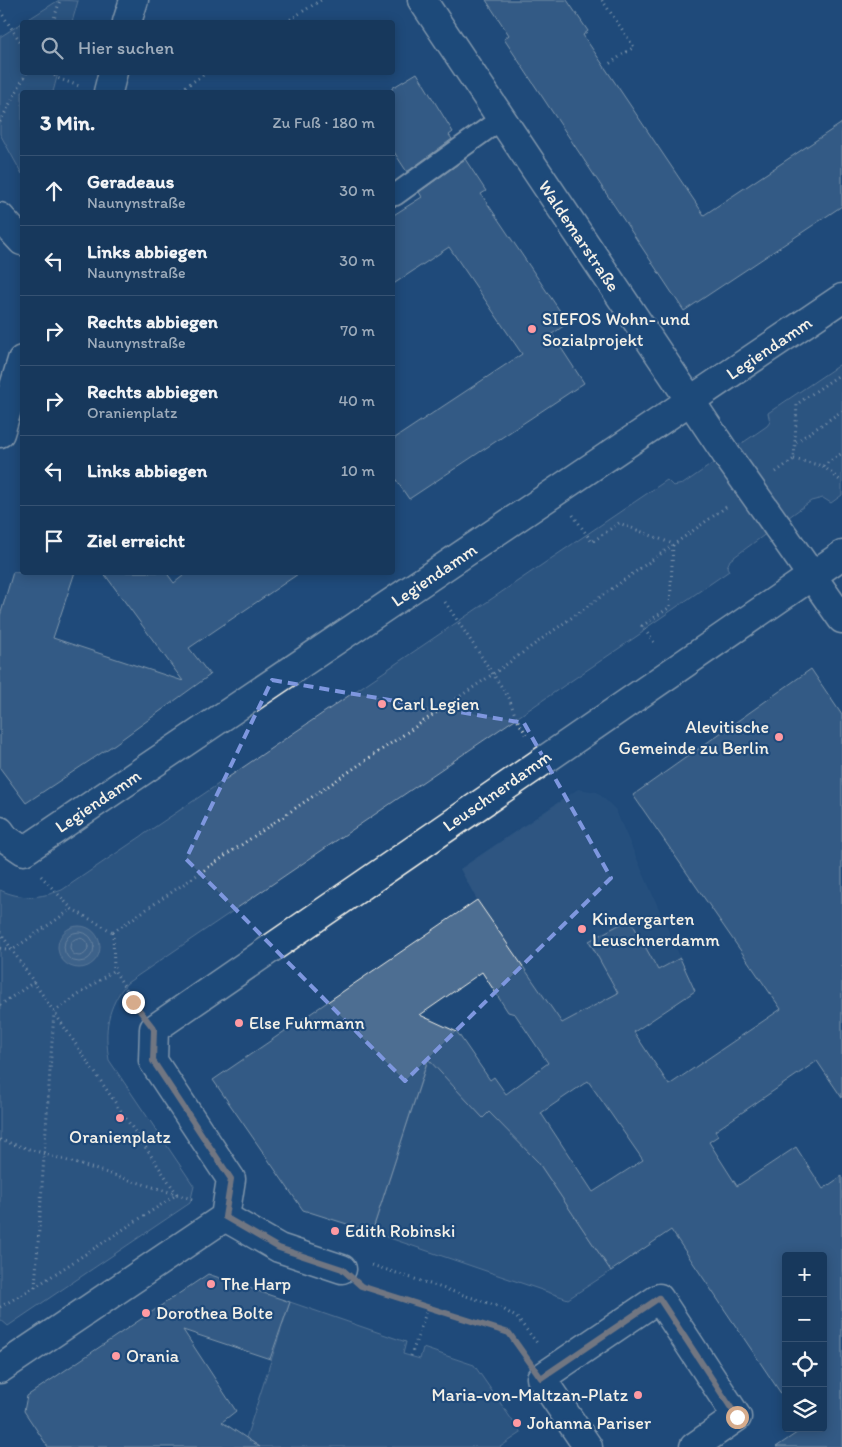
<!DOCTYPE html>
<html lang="de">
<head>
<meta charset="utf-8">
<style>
	body { margin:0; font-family:Itim,sans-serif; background:#244365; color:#f1f3f6 }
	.controls { position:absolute; right:15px; bottom:15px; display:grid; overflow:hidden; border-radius:5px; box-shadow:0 2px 12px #0003 }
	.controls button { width:45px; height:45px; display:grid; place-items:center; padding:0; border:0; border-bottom:1px solid #365272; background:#17385c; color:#f1f3f6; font:25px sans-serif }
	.stop { position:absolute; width:15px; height:15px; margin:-11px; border:4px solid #d6ab8b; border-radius:50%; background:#fff }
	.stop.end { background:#d6ab8b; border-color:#fff; box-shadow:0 1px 5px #0008 }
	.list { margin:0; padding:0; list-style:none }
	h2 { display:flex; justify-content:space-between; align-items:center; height:65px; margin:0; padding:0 20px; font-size:21px }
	h2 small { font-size:16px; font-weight:400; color:#9eacbb }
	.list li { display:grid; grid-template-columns:32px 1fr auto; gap:15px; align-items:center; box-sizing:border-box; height:70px; padding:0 20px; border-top:1px solid #365272 }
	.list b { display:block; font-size:19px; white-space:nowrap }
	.list p { margin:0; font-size:16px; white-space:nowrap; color:#9eacbb }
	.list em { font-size:16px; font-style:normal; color:#9eacbb }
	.icon { flex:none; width:28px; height:28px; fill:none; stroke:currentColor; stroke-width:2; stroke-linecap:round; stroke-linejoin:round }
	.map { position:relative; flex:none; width:842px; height:1447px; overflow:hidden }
	.search { position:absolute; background:#17385c; box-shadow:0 2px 12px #0003; left:20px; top:20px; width:375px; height:55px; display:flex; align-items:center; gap:12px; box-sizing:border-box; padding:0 18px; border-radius:5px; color:#9eacbb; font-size:19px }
	.panel { position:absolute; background:#17385c; box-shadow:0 2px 12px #0003; left:20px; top:90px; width:375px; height:485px; border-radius:5px }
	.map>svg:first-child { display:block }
</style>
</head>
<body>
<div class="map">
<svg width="842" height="1447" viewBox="0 0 842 1447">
	<rect width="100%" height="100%" fill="#1f4a7a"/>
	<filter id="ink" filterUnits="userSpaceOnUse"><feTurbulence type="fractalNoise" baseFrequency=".02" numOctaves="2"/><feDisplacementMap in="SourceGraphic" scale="10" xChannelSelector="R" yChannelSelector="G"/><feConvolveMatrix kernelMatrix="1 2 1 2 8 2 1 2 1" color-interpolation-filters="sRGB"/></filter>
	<g filter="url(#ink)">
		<polygon fill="#2d5581" points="578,789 597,792 615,809 695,991 633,1033 562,1023 477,900 460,869"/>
		<g fill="#3a5f88" stroke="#97a8b8">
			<polygon points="59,0 78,1 72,22 24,22"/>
			<polygon points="22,23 22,72 58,73 53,92 22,92 22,174 0,134 0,37"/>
			<path d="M842,363V495L831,503L823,498L811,501L730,560L727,567L729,571L643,630V632L127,983C107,1007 104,1030 109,1060L194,1186L190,1203L8,1326L0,1319V890C22,900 40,898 62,890L667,480L673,486L683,484L767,426L770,422L768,413Z"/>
			<polygon points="429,1057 483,1118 490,1111 538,1162 611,1271 568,1299 372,1232"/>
			<polygon points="290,1302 406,1342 403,1354 420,1359 423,1348 474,1365 521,1433 500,1447 260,1447 246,1438"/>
		</g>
		<circle fill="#627e9d" stroke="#9cacbb" cx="79" cy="947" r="21"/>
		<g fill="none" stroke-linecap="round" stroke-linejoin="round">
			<g stroke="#bac3ca" stroke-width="1">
				<circle cx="79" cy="947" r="15"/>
				<circle cx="79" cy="947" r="9"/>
			</g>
		</g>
		<g fill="#4d6e92" stroke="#f4f1e8" fill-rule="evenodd">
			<polygon points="486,0 567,0 588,31 583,35 704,215 842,123 842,206 684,311 504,39 509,35"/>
			<polygon points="417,73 453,132 449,135 452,139 407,172 392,149 392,88"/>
			<polygon points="465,159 486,191 481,194 568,323 552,334 584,383 409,499 392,474 392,440 522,354 449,247 392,285 392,216 422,197 419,192"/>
			<polygon points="13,572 75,572 53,638 183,681 103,572 166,572 174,583 188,572 301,572 189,648 210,675 115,744 26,803 0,768 0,616"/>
			<path d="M811,669L842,715V1098L817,1061L715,1131L718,1136L709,1142L737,1186L796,1147L823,1189L842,1176V1447H776L804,1428H823V1256H786V1401L671,1230L611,1271L538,1162L489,1112L483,1118L428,1059L372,1232L303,1210L213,1080L477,900L562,1023L618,993L589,941L630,919L658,970L680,958L695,991L634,1032L669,1085L781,1009L633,795ZM482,972L508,1012L515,1014L548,1063L506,1094L494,1077L490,1080L457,1032L420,1015ZM588,1081L643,1160L593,1192L541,1113Z"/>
			<polygon points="208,1274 290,1302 270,1359 183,1330 236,1411 222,1422 260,1447 48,1447 24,1411 27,1396"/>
		</g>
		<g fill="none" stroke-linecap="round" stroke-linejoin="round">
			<g stroke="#f4f1e8" stroke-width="24">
				<polyline id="lane" points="395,195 501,119"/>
			</g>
			<g stroke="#f4f1e8" stroke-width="31">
				<g id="street">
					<polyline points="422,0 726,454"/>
					<polyline points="127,22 134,0"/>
					<polyline points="108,92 113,72"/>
					<polyline points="0,217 22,241"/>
					<polyline points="0,433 22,360"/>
					<polyline points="777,526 842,619"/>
					<polyline points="0,831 5,838 24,851 842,298"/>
					<polyline points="225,1217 279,1248 342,1269"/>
					<polyline points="0,1369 225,1217 231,1179 153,1061 154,1029 842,555"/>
					<polyline points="588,1447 541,1378 659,1298 737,1417 694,1447"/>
				</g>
			</g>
			<g stroke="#f4f1e8" stroke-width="3" stroke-dasharray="1 4" stroke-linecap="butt">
				<polyline points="602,0 634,47 609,64"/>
				<polyline points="0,11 22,44"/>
				<polyline points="53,22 60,0"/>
				<polyline points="286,22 321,0"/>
				<polyline points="51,72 57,78 79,86"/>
				<polyline points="177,92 208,72"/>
				<polyline points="0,122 27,72"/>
				<polyline points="796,442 842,411"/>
				<polyline points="794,459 823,466 842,482"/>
				<polyline points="823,466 842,453"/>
				<polyline points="776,472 794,459 797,404 842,373"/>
				<polyline points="573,515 592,542 619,523 673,544 670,607 642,626 656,645"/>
				<polyline points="445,602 509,698 516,718 526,734"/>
				<polyline points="41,876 72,909 113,932"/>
				<polyline points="0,932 177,1194"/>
				<polyline points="113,932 493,674 726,507"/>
				<polyline points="113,932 114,970 136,1005"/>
				<polyline points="0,948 12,950 72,909"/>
				<polyline points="0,1005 34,982"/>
				<polyline points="54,1012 114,970"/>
				<polyline points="0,1140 195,1200"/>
				<polyline points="372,1265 500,1307 517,1318 538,1344"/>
				<polyline points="35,1287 54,1013"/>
				<polyline points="367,1288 509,1333 523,1353"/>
				<polyline points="0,1307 35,1287 176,1195"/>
				<polyline points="411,1356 428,1307"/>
			</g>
			<use href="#lane" stroke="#1f4a7a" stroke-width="20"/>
			<use href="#street" stroke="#1f4a7a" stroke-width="28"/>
			<g stroke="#f4f1e8" stroke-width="31" stroke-linecap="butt">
				<polyline id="street-bridge" points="726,454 777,526"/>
			</g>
			<use href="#street-bridge" stroke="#1f4a7a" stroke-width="28"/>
		</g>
	</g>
	<g fill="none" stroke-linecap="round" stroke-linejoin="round" filter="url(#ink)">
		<polyline stroke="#d6ab8b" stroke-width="6" points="133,1002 154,1029 153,1061 231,1179 225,1217 279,1248 342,1269 361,1286 509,1333 541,1378 659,1298 737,1417"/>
	</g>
	<path d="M0 0H842V1447H0ZM272,680L524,723L611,878L405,1081L186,859Z" fill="#1f4a7a" fill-opacity=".55" fill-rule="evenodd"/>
	<path fill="none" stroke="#7e97df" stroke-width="4" stroke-dasharray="10 6" stroke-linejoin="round" d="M272,680L524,723L611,878L405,1081L186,859Z"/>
	<g fill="#ff9aa2" stroke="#1f4a7a" stroke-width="2">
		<circle cx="532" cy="329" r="5"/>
		<circle cx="382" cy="704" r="5"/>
		<circle cx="779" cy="737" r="5"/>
		<circle cx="582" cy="929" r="5"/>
		<circle cx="239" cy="1023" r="5"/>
		<circle cx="120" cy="1118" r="5"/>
		<circle cx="335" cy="1231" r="5"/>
		<circle cx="211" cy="1284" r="5"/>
		<circle cx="146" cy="1313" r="5"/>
		<circle cx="116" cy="1356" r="5"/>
		<circle cx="638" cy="1395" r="5"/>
		<circle cx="517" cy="1423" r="5"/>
	</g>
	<g text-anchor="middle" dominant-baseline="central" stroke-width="4.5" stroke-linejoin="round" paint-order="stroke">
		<g font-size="18" fill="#f4f1e8" stroke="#1f4a7a">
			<text transform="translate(579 236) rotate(56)">Waldemarstraße</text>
			<text transform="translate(769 348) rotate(-34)">Legiendamm</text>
			<text transform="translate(434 575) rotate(-34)">Legiendamm</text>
			<text transform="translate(497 791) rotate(-35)">Leuschnerdamm</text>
			<text transform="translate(98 801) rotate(-34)">Legiendamm</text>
		</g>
		<g font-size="18" fill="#f4f1e8" stroke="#1f4a7a" text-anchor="start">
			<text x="542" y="319">SIEFOS Wohn- und<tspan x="542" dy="21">Sozialprojekt</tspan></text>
			<text x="392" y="704">Carl Legien</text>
			<text x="769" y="727" text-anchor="end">Alevitische<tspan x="769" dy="21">Gemeinde zu Berlin</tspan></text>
			<text x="592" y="919">Kindergarten<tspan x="592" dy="21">Leuschnerdamm</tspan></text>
			<text x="249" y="1023">Else Fuhrmann</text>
			<text x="120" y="1137" text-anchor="middle">Oranienplatz</text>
			<text x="345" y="1231">Edith Robinski</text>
			<text x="221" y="1284">The Harp</text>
			<text x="156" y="1313">Dorothea Bolte</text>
			<text x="126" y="1356">Orania</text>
			<text x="628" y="1395" text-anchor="end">Maria-von-Maltzan-Platz</text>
			<text x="527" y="1423">Johanna Pariser</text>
		</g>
	</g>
</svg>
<div class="controls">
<button>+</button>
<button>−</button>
<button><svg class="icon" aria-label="locate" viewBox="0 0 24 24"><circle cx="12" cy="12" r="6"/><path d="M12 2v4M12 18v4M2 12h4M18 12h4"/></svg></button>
<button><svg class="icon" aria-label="layers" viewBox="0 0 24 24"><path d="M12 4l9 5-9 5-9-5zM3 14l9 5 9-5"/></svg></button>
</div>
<div class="stop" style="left:737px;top:1417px"></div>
<div class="stop end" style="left:133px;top:1002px"></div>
<div class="search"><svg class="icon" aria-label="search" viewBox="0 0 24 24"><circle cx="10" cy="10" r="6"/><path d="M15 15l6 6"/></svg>Hier suchen</div>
<section class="panel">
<h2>3 Min.<small>Zu Fuß · 180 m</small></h2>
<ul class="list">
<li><svg class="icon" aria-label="ahead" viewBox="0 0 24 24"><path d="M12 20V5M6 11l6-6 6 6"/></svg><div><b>Geradeaus</b><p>Naunynstraße</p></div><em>30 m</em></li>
<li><svg class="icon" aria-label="left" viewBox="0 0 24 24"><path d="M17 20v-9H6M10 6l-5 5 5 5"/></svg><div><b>Links abbiegen</b><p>Naunynstraße</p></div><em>30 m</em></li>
<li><svg class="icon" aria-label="right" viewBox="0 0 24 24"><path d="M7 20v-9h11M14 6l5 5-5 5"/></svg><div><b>Rechts abbiegen</b><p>Naunynstraße</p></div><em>70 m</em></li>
<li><svg class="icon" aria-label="right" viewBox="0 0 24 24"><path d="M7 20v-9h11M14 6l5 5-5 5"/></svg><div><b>Rechts abbiegen</b><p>Oranienplatz</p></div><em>40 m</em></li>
<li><svg class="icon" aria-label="left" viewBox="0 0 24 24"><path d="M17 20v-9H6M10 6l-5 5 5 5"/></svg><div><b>Links abbiegen</b></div><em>10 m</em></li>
<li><svg class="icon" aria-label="arrive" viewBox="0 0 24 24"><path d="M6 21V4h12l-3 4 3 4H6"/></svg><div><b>Ziel erreicht</b></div></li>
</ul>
</section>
</div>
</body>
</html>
